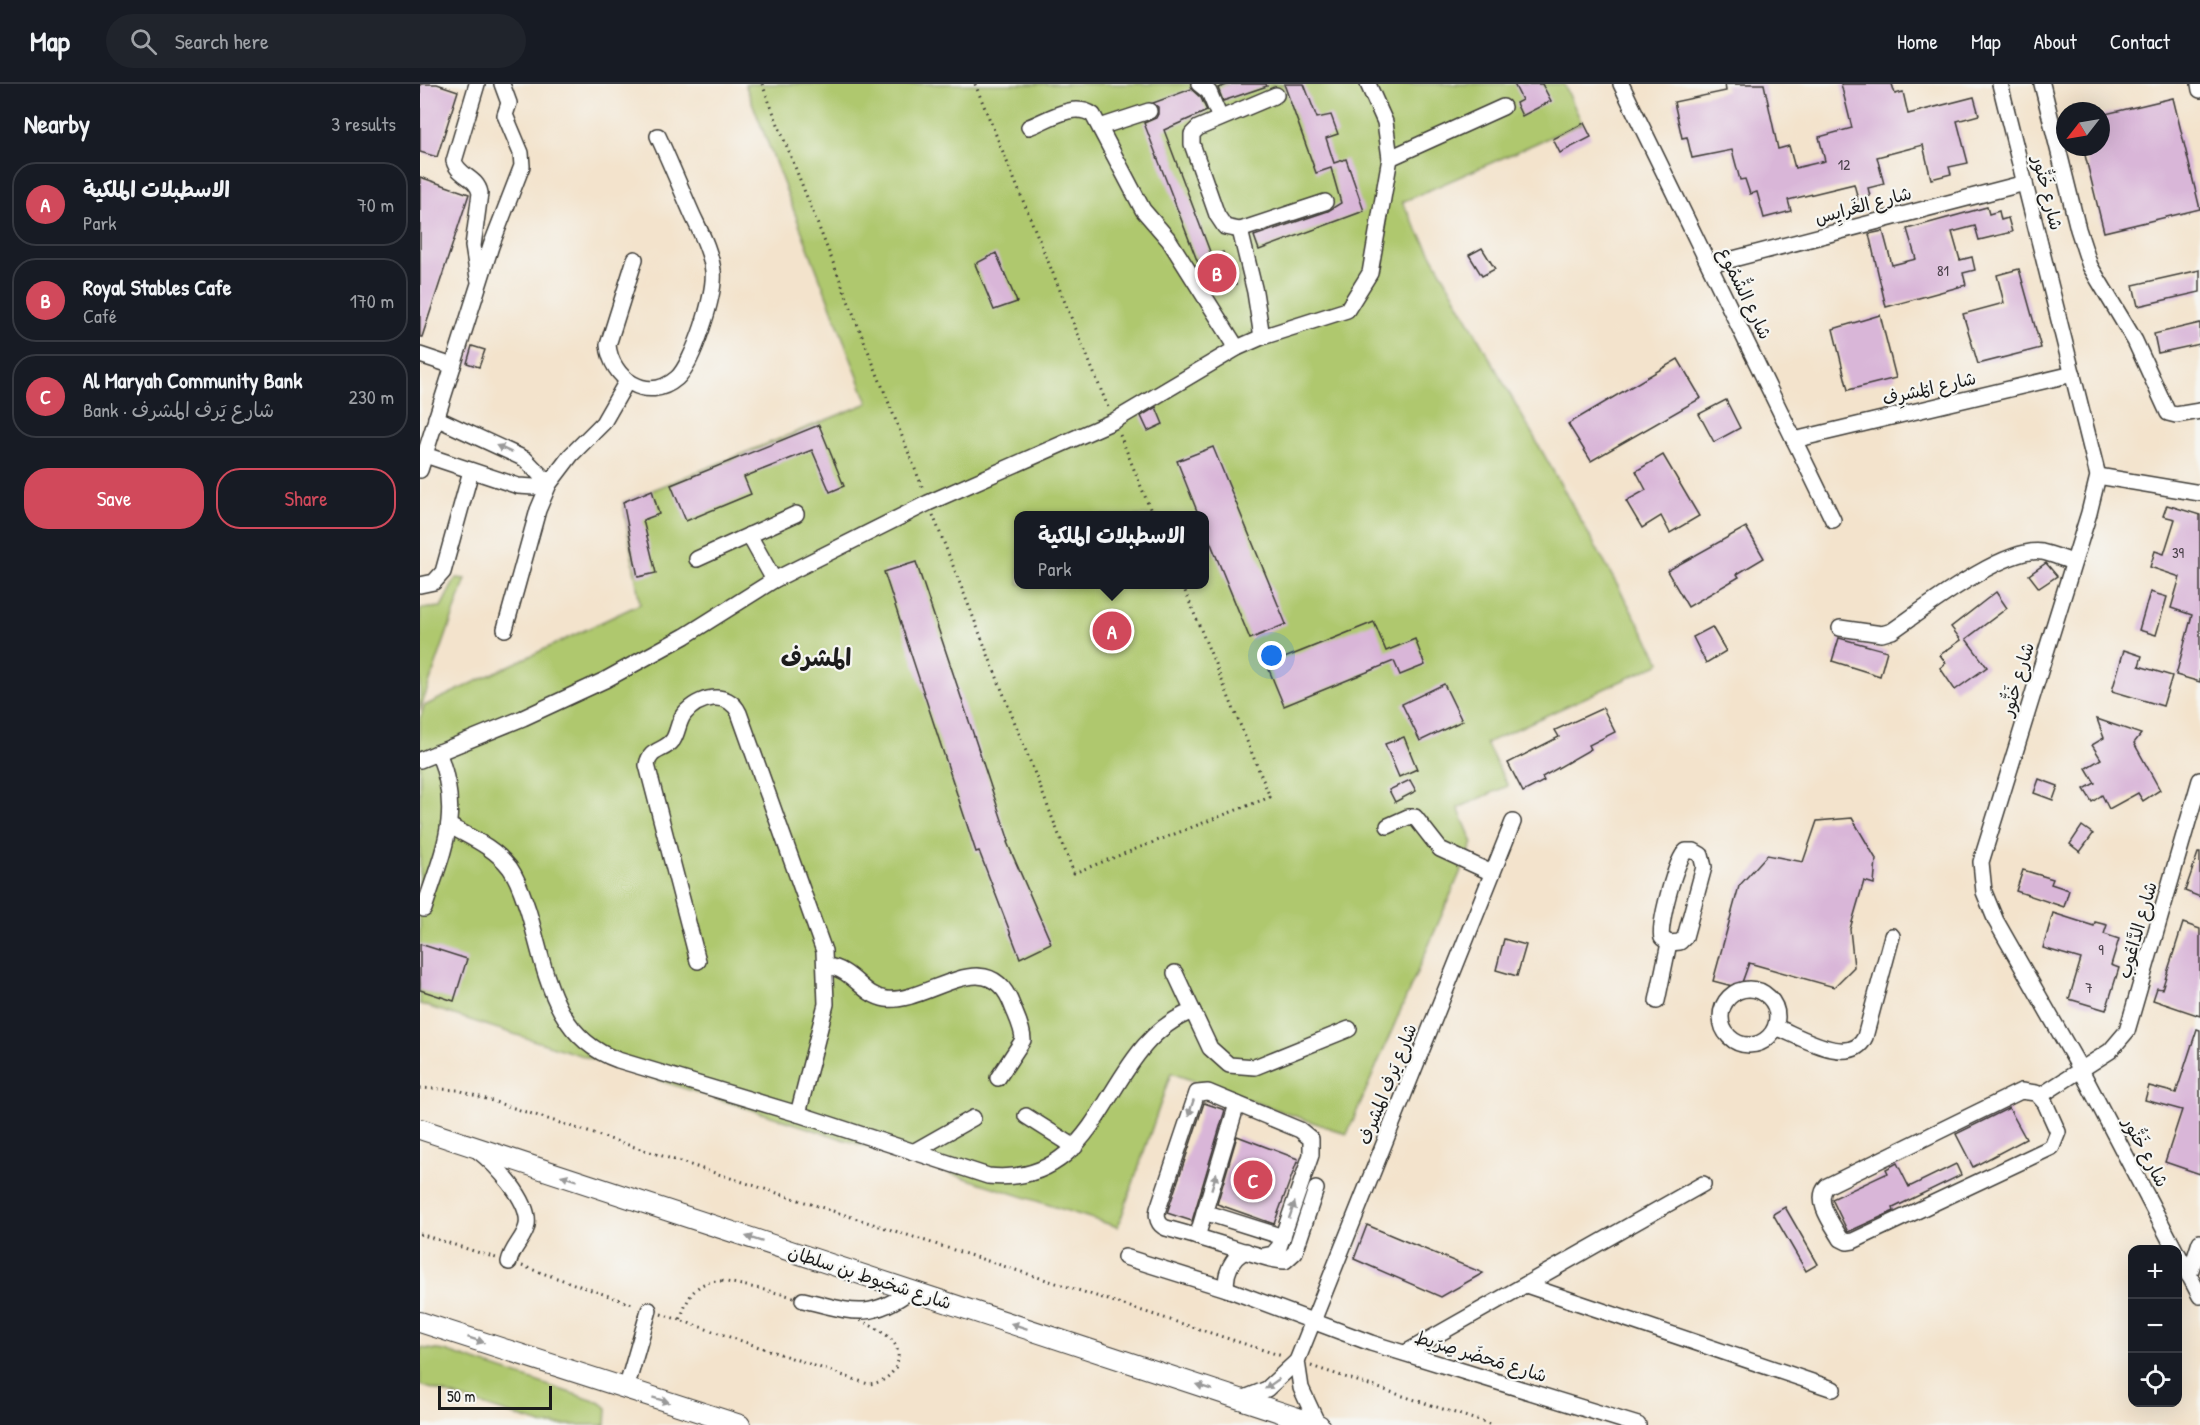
<!DOCTYPE html>
<html lang="en">
<head>
<meta charset="utf-8">
<style>
	body { margin:0; font-family:"Patrick Hand","Playpen Sans Arabic",sans-serif; background:#20242c; color:#f1f3f6 }
	.controls { position:absolute; right:18px; bottom:18px; display:grid; overflow:hidden; border-radius:12px; box-shadow:0 6px 24px #0002 }
	.controls button { width:54px; height:54px; display:grid; place-items:center; padding:0; border:0; border-bottom:2px solid #363941; background:#171b24; color:#f1f3f6; font:30px sans-serif }
	.compass { position:absolute; left:1636px; top:18px; width:54px; height:54px; border-radius:50%; background:#171b24; box-shadow:0 6px 24px #0002; rotate:239deg }
	.scale { position:absolute; left:18px; bottom:15px; width:114px; box-sizing:border-box; padding-left:6px; border:3px solid #1c1c1c; border-top:0; font-size:16px; line-height:21px; white-space:nowrap; color:#1c1c1c; -webkit-text-stroke:4px #f6f6f2; paint-order:stroke }
	.you { position:absolute; left:852px; top:572px; width:21px; height:21px; margin:-15px; border:4px solid #fff; border-radius:50%; background:#1a73e8; box-shadow:0 0 0 9px #1a73e833 }
	.badge { display:grid; place-items:center; width:39px; height:39px; border-radius:50%; background:#d1495b; color:#fff; font-size:20px; font-weight:700 }
	.pin { position:absolute; translate:-50% -50%; border:3px solid #fff; box-shadow:0 2px 6px #0006 }
	.popup { position:absolute; left:594px; top:427px; width:195px; height:78px; box-sizing:border-box; display:grid; place-content:center; border-radius:12px; background:#171b24; filter:drop-shadow(0 2px 4px #0005); font-size:20px; white-space:nowrap; color:#9ea1a6 }
	.popup b { font-size:22px; color:#f1f3f6 }
	.popup::after { content:''; position:absolute; left:50%; top:100%; margin-left:-12px; border:12px solid transparent; border-top-color:#171b24 }
	.list { margin:0; padding:0; list-style:none }
	h2 { display:flex; justify-content:space-between; align-items:center; height:78px; margin:0; padding:0 24px; font-size:26px }
	h2 small { font-size:20px; font-weight:400; color:#9ea1a6 }
	.list li { display:grid; grid-template-columns:39px 1fr auto; gap:18px; align-items:center; box-sizing:border-box; height:84px; margin:0 12px 12px; padding:0 12px; border:2px solid #363941; border-radius:24px }
	.list b { display:block; font-size:22px; white-space:nowrap }
	.list p { margin:0; font-size:20px; white-space:nowrap; color:#9ea1a6 }
	.list em { font-size:20px; font-style:normal; color:#9ea1a6 }
	.actions { display:flex; gap:12px; padding:18px 24px }
	.actions a { flex:1; padding:14px 0; border:2px solid #d1495b; border-radius:24px; text-align:center; font-size:21px; color:#d1495b }
	.actions .main { background:#d1495b; color:#fff }
	.icon { flex:none; width:33px; height:33px; fill:none; stroke:currentColor; stroke-width:2; stroke-linecap:round; stroke-linejoin:round }
	.map { position:relative; flex:none; width:1780px; height:1341px; overflow:hidden }
	header { display:flex; align-items:center; gap:36px; box-sizing:border-box; height:84px; padding:0 30px; background:#171b24; border-bottom:2px solid #363941 }
	header strong { font-size:28px }
	nav { display:flex; gap:33px; margin-inline-start:auto; font-size:21px }
	.search { width:420px; height:54px; background:#20242c; display:flex; align-items:center; gap:15px; box-sizing:border-box; padding:0 21px; border-radius:33px; color:#9ea1a6; font-size:22px }
	main { display:flex }
	aside { flex:1; background:#171b24 }
	.map>svg:first-child { display:block }
</style>
</head>
<body>
<header>
<strong>Map</strong>
<div class="search"><svg class="icon" aria-label="search" viewBox="0 0 24 24"><circle cx="10" cy="10" r="6"/><path d="M15 15l6 6"/></svg>Search here</div>
<nav><a>Home</a><a>Map</a><a>About</a><a>Contact</a></nav>
</header>
<main>
<aside>
<h2>Nearby<small>3 results</small></h2>
<ul class="list">
<li><span class="badge">A</span><div><b>الاسطبلات الملكية</b><p>Park</p></div><em>70 m</em></li>
<li><span class="badge">B</span><div><b>Royal Stables Cafe</b><p>Café</p></div><em>170 m</em></li>
<li><span class="badge">C</span><div><b>Al Maryah Community Bank</b><p>Bank · شارع يَرف المشرف</p></div><em>230 m</em></li>
</ul>
<div class="actions"><a class="main">Save</a><a>Share</a></div>
</aside>
<div class="map">
<svg width="1780" height="1341" viewBox="0 0 1780 1341">
	<rect width="100%" height="100%" fill="#f6f6f2"/>
	<filter id="ink" filterUnits="userSpaceOnUse"><feTurbulence type="fractalNoise" baseFrequency=".0167" numOctaves="2"/><feDisplacementMap in="SourceGraphic" scale="12" xChannelSelector="R" yChannelSelector="G"/><feConvolveMatrix kernelMatrix="1 2 1 2 8 2 1 2 1" color-interpolation-filters="sRGB"/></filter>
	<filter id="wash" filterUnits="userSpaceOnUse"><feTurbulence type="fractalNoise" baseFrequency=".008" numOctaves="4" result="noise"/><feDisplacementMap in="SourceGraphic" scale="24" xChannelSelector="R" yChannelSelector="G"/><feGaussianBlur stdDeviation="1.35" result="paint"/><feColorMatrix in="noise" values="0 0 0 0 0 0 0 0 0 0 0 0 0 0 0 0 0 1.4 0 .05"/><feComposite in="paint" operator="in"/></filter>
	<g filter="url(#wash)">
		<rect width="100%" height="100%" fill="#f3e3cc"/>
		<g fill="#afc86e" stroke="#667245" stroke-width="1.5" fill-rule="evenodd">
			<path d="M325,0H1144L1162,39L982,118L1241,579L1066,659L1088,702L1038,724L1053,759L927,1050L751,989L698,1143L0,920V635L4,622L220,520L203,418L448,319ZM599,432H785V500H599Z"/>
			<polygon points="36,494 46,495 0,626 0,525 21,523"/>
			<polygon points="0,1264 25,1267 181,1319 187,1324 186,1341 124,1341 0,1301"/>
		</g>
		<g id="blocks">
			<g fill="#d9b6d8">
				<polygon points="0,0 17,0 38,7 17,73 0,68"/>
				<polygon points="810,0 846,0 847,2 803,17 798,4"/>
				<polygon points="864,0 884,0 897,34 911,31 918,50 906,54 914,79 926,75 944,127 839,166 834,152 908,127 921,119 911,84 896,89"/>
				<polygon points="1094,0 1122,0 1131,17 1102,32 1096,19 1102,16"/>
				<polygon points="1305,0 1344,0 1358,65 1369,62 1375,84 1405,77 1399,53 1432,44 1421,0 1472,0 1475,10 1483,8 1488,30 1554,13 1559,31 1537,37 1548,79 1529,83 1531,90 1511,95 1503,61 1457,73 1464,100 1448,104 1450,112 1438,115 1434,100 1368,116 1371,127 1344,134 1337,108 1330,110 1325,95 1320,96 1312,66 1272,74 1267,53 1262,54 1254,18 1306,7"/>
				<polygon points="771,5 781,14 787,27 744,46 792,173 803,168 816,200 794,210 778,179 724,39 736,34 738,30 738,23 733,19"/>
				<polygon points="1753,14 1780,125 1684,148 1663,63 1681,63 1681,31"/>
				<polygon points="1164,39 1171,53 1140,69 1133,55"/>
				<polygon points="0,93 49,110 2,253 0,253"/>
				<polygon points="1567,123 1569,130 1579,127 1581,136 1588,134 1592,148 1559,156 1555,142 1532,148 1540,176 1552,173 1555,186 1543,189 1546,201 1466,223 1449,150 1463,147 1472,181 1496,175 1487,145"/>
				<polygon points="1062,164 1075,185 1062,192 1049,171"/>
				<polygon points="576,169 597,218 574,226 555,180"/>
				<polygon points="1599,185 1621,264 1558,280 1543,230 1584,219 1577,191"/>
				<polygon points="1780,186 1780,208 1718,222 1713,201"/>
				<polygon points="1460,231 1476,294 1428,306 1413,245"/>
				<polygon points="1780,239 1780,260 1738,269 1734,250"/>
				<polygon points="52,262 65,266 59,283 47,279"/>
				<polygon points="1258,275 1281,314 1171,377 1148,340"/>
				<polygon points="1306,316 1320,344 1294,358 1279,330"/>
				<polygon points="736,323 743,340 728,347 721,332"/>
				<polygon points="399,341 424,402 410,408 392,366 324,393 331,410 266,437 251,401"/>
				<polygon points="793,363 866,540 830,555 785,445 785,432 779,432 757,377"/>
				<polygon points="1243,371 1279,432 1250,449 1241,432 1222,444 1206,417 1226,406 1216,387"/>
				<polygon points="232,406 239,430 223,436 236,489 218,493 203,418"/>
				<polygon points="1747,421 1780,431 1780,598 1756,591 1772,531 1751,524 1760,493 1730,483 1735,467 1744,470 1755,435 1743,432"/>
				<polygon points="1326,443 1344,474 1317,490 1319,493 1268,523 1247,487"/>
				<polygon points="496,478 589,757 587,758 631,859 600,874 559,767 556,768 464,488"/>
				<polygon points="1626,479 1637,492 1619,504 1609,491"/>
				<polygon points="1576,508 1587,524 1546,555 1567,583 1535,606 1520,584 1526,579 1520,571 1541,556 1531,543"/>
				<polygon points="1730,508 1747,513 1736,551 1719,546"/>
				<polygon points="954,538 966,567 995,555 1005,581 980,591 974,577 864,622 847,581"/>
				<polygon points="1292,543 1306,567 1286,579 1273,553"/>
				<polygon points="1419,554 1467,567 1460,592 1412,577"/>
				<polygon points="1704,566 1722,572 1719,582 1752,592 1743,622 1692,607"/>
				<polygon points="1024,600 1042,637 1000,657 982,620"/>
				<polygon points="1183,624 1195,648 1169,661 1171,665 1122,693 1124,697 1103,708 1088,679 1139,653 1135,646"/>
				<polygon points="1677,635 1721,650 1714,659 1740,706 1723,717 1718,709 1689,725 1682,711 1672,718 1664,705 1675,699 1666,684 1681,675 1672,661 1684,654"/>
				<polygon points="984,653 997,685 979,693 965,660"/>
				<polygon points="1619,695 1638,702 1633,716 1614,709"/>
				<polygon points="990,696 996,707 975,718 969,706"/>
				<polygon points="1432,734 1456,775 1454,800 1444,797 1430,845 1434,883 1414,903 1329,879 1320,904 1293,897 1319,802 1347,771 1383,778 1397,737"/>
				<polygon points="1662,742 1673,750 1660,768 1650,760"/>
				<polygon points="1778,769 1780,769 1780,813 1765,807"/>
				<polygon points="1603,786 1633,795 1631,800 1649,806 1644,823 1596,807"/>
				<polygon points="1633,829 1674,842 1675,838 1687,841 1684,850 1699,855 1691,881 1699,884 1686,926 1649,915 1661,875 1623,864"/>
				<polygon points="1763,839 1780,845 1780,932 1733,916 1737,904 1742,905"/>
				<polygon points="1084,855 1106,861 1097,892 1076,886"/>
				<polygon points="0,860 47,875 34,917 0,906"/>
				<polygon points="1777,945 1780,946 1780,1090 1745,1078 1762,1026 1725,1016 1729,1002 1756,1009"/>
				<polygon points="784,1019 805,1026 772,1137 747,1129"/>
				<polygon points="1589,1024 1606,1055 1553,1083 1536,1050"/>
				<polygon points="817,1052 878,1075 854,1140 797,1120"/>
				<polygon points="1477,1079 1489,1103 1536,1080 1541,1091 1473,1124 1474,1127 1428,1148 1412,1115 1468,1089 1466,1085"/>
				<polygon points="1365,1123 1398,1180 1386,1187 1353,1130"/>
				<polygon points="947,1141 985,1157 1063,1189 1021,1213 934,1175"/>
			</g>
		</g>
	</g>
	<g filter="url(#ink)">
		<use href="#blocks" fill-opacity="0" stroke="#3c3a36" stroke-width="1.5"/>
		<g fill="none" stroke-linecap="round" stroke-linejoin="round">
			<g stroke="#3c3a36" stroke-width="18">
				<g id="minor">
					<path d="M57,0L34,77C38,92 57,93 60,109L53,162L58,194"/>
					<polyline points="779,0 789,8 800,34"/>
					<polyline points="1201,0 1413,436"/>
					<polyline points="1580,0 1678,392 1669,429 1561,778 1564,808 1576,837 1661,986 1755,1166"/>
					<polyline points="1622,0 1658,145 1670,182 1715,257 1748,329 1756,331 1780,327"/>
					<polyline points="1779,0 1780,6"/>
					<polyline points="856,11 778,44 772,50 772,60 797,131 805,143 820,146 905,118"/>
					<path d="M609,43C628,36 654,17 673,31L723,126L749,156L817,264"/>
					<polyline points="680,43 729,27"/>
					<polyline points="970,74 1083,23"/>
					<polyline points="820,146 835,208 842,253"/>
					<path d="M215,175L188,261C191,294 227,320 257,294C273,279 296,210 293,187C291,168 281,149 273,132C261,105 250,78 238,52"/>
					<polyline points="1290,181 1605,99"/>
					<polyline points="0,271 33,282"/>
					<polyline points="1374,356 1653,290"/>
					<polyline points="5,371 98,402 114,403 129,400 105,375 16,334"/>
					<polyline points="0,386 71,162 102,82 101,69 85,31 89,19 82,0"/>
					<polyline points="1678,392 1780,409"/>
					<polyline points="329,451 354,496"/>
					<polyline points="277,475 376,430"/>
					<polyline points="0,501 14,498 23,488 51,387"/>
					<path d="M1420,544L1462,550L1472,547C1504,525 1585,462 1622,468C1632,470 1643,475 1653,478"/>
					<polyline points="85,545 118,426 129,400 151,371 183,339 207,297"/>
					<polyline points="0,676 103,634 185,596 265,552 354,496 508,419 694,337 817,264 842,253 927,226 950,189 970,74 965,38 948,0"/>
					<path d="M30,742C52,754 75,764 90,784C99,797 103,812 108,826C126,886 132,953 198,976L378,1030L568,1092C689,1104 680,961 773,927"/>
					<polyline points="968,742 988,733 995,733 1020,765 1072,789"/>
					<path d="M1266,767H1274L1281,771L1284,783L1265,853L1260,858L1249,859L1242,854C1238,842 1256,775 1266,767Z"/>
					<path d="M4,825C23,766 43,730 18,668"/>
					<path d="M278,877L227,681C230,664 244,668 253,656C258,648 258,638 264,630C278,613 308,605 319,629L404,867L406,920L378,1030"/>
					<path d="M407,882C434,885 442,912 466,915C508,920 568,857 592,921C596,932 603,944 603,956L578,994"/>
					<polyline points="755,889 790,964 809,981 835,983 929,945"/>
					<circle cx="1329" cy="933" r="28"/>
					<polyline points="1237,917 1249,859"/>
					<path d="M1356,943C1379,952 1431,984 1445,953L1472,852"/>
					<path d="M1601,1007L1616,1009L1625,1019L1638,1048L1632,1063L1433,1157L1427,1158L1421,1155C1413,1141 1393,1116 1407,1102Z"/>
					<polyline points="1620,1012 1690,967 1707,947 1780,696"/>
					<polyline points="606,1032 655,1063"/>
					<path d="M57,1066C75,1080 111,1117 107,1141C105,1154 92,1163 89,1178"/>
					<polyline points="493,1068 553,1034"/>
					<polyline points="784,1128 863,1153"/>
					<polyline points="777,1153 817,1020"/>
					<polyline points="1758,1170 1780,1212"/>
					<path d="M843,1172L853,1170L859,1163L891,1071V1055L880,1046L788,1008L777,1009L738,1125C736,1133 738,1141 746,1144C772,1151 798,1159 823,1167C836,1170 851,1177 865,1177L875,1168L896,1105"/>
					<polyline points="705,1173 807,1205 951,1259 1218,1341"/>
					<polyline points="1769,1192 1780,1158"/>
					<polyline points="1106,1201 1413,1305"/>
					<path d="M807,1205C804,1190 812,1173 826,1167"/>
					<path d="M383,1216C430,1227 449,1238 491,1206"/>
					<polyline points="985,1269 1283,1100"/>
					<polyline points="877,1277 881,1304 898,1341"/>
					<polyline points="206,1305 229,1226"/>
					<polyline points="822,1315 847,1305 877,1277 1093,738"/>
				</g>
			</g>
			<g stroke="#3c3a36" stroke-width="22">
				<g id="major">
					<polyline points="0,1045 899,1341"/>
					<polyline points="0,1238 320,1341"/>
				</g>
			</g>
			<g stroke="#3c3a36" stroke-width="3" stroke-dasharray="1.5 4.5" stroke-linecap="butt">
				<polyline points="342,0 503,405"/>
				<polyline points="555,0 688,323"/>
				<polyline points="700,351 733,432"/>
				<polyline points="513,431 654,789 850,713 762,500"/>
				<polyline points="0,1004 38,1006 862,1272"/>
				<polyline points="0,1150 76,1174"/>
				<polyline points="102,1182 215,1221"/>
				<path d="M302,1197C352,1207 423,1222 465,1250C491,1268 475,1299 448,1300L260,1236C268,1213 275,1196 302,1197Z"/>
				<polyline points="241,1230 260,1236"/>
				<polyline points="891,1282 1072,1341"/>
			</g>
			<use href="#minor" stroke="#fff" stroke-width="15"/>
			<use href="#major" stroke="#fff" stroke-width="20"/>
		</g>
		<defs><path id="oneway-solid" d="M-6-.8H1V-3.2L6.5 0L1 3.2V.8H-6Z" transform="scale(1.5)"/></defs>
		<g fill="#999">
			<use href="#oneway-solid" transform="translate(84 365) rotate(-155)"/>
			<use href="#oneway-solid" transform="translate(771 1024) rotate(108)"/>
			<use href="#oneway-solid" transform="translate(149 1094) rotate(-162)"/>
			<use href="#oneway-solid" transform="translate(794 1097) rotate(-73)"/>
			<use href="#oneway-solid" transform="translate(872 1126) rotate(-71)"/>
			<use href="#oneway-solid" transform="translate(334 1155) rotate(-162)"/>
			<use href="#oneway-solid" transform="translate(599 1242) rotate(-162)"/>
			<use href="#oneway-solid" transform="translate(56 1256) rotate(18)"/>
			<use href="#oneway-solid" transform="translate(852 1300) rotate(145)"/>
			<use href="#oneway-solid" transform="translate(784 1303) rotate(-162)"/>
			<use href="#oneway-solid" transform="translate(241 1316) rotate(17)"/>
		</g>
	</g>
	<g text-anchor="middle" dominant-baseline="central" stroke-width="4.5" stroke-linejoin="round" paint-order="stroke">
		<g font-size="15" fill="#4b424b">
			<text x="1424" y="80">12</text>
			<text x="1523" y="186">81</text>
			<text x="1758" y="468">39</text>
			<text x="1681" y="865">9</text>
			<text x="1669" y="903">7</text>
		</g>
		<g font-size="18" fill="#1c1c1c" stroke="#f6f6f2">
			<text transform="translate(1628 109) rotate(76)">شارع خَنُّور</text>
			<text transform="translate(1443 121) rotate(-15)">شارع الغَرايِس</text>
			<text transform="translate(1325 209) rotate(64)">شارع الشُّمُوع</text>
			<text transform="translate(1509 304) rotate(-13)">شارع المُشرِف</text>
			<text transform="translate(1597 595) rotate(-73)">شارع خَنُّور</text>
			<text transform="translate(1717 846) rotate(-74)">شارع الدَّاعُوب</text>
			<text transform="translate(967 1000) rotate(-68)">شارع يَرف المشرف</text>
			<text transform="translate(1726 1068) rotate(62)">شارع خَنُّور</text>
			<text transform="translate(450 1193) rotate(18)">شارع شخبوط بن سلطان</text>
			<text transform="translate(1061 1272) rotate(17)">شارع مَحضَر صِرَيط</text>
		</g>
		<g font-size="24" font-weight="bold" fill="#1c1c1c" stroke="#f6f6f2">
			<text x="396" y="573">المشرف</text>
		</g>
	</g>
</svg>
<div class="controls">
<button>+</button>
<button>−</button>
<button><svg class="icon" aria-label="locate" viewBox="0 0 24 24"><circle cx="12" cy="12" r="6"/><path d="M12 2v4M12 18v4M2 12h4M18 12h4"/></svg></button>
</div>
<svg class="compass" viewBox="-18 -18 36 36"><path d="M0-13l5 13h-10z" fill="#e53935"/><path d="M0 13l5-13h-10z" fill="#9ea1a6"/></svg>
<div class="scale">50 m</div>
<div class="you"></div>
<div class="pin badge" style="left:692px;top:547px">A</div>
<div class="popup"><b>الاسطبلات الملكية</b>Park</div>
<div class="pin badge" style="left:797px;top:189px">B</div>
<div class="pin badge" style="left:833px;top:1096px">C</div>
</div>
</main>
</body>
</html>
